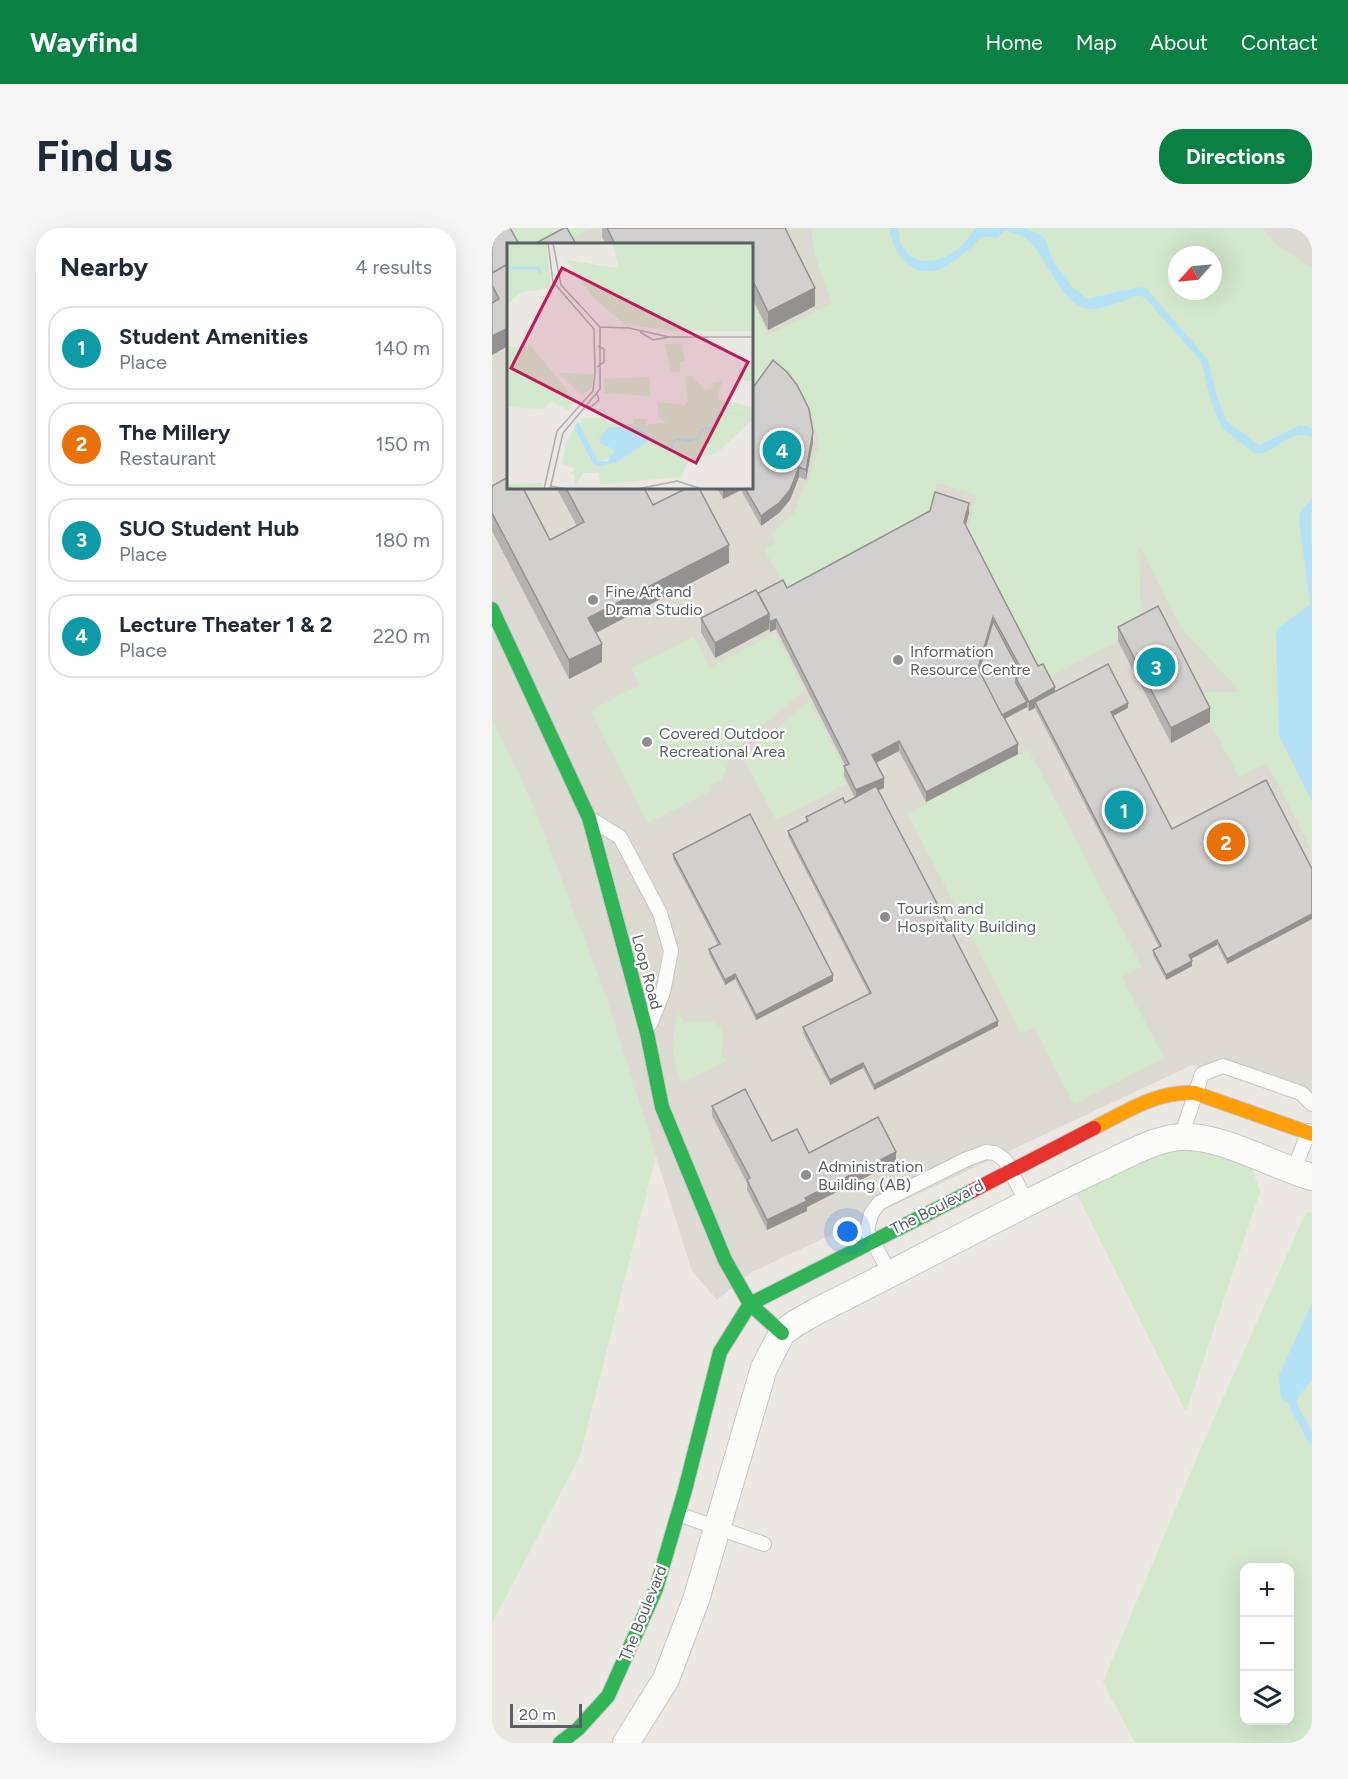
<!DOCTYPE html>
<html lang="en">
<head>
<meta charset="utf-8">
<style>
	body { margin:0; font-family:Figtree,sans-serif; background:#f6f6f7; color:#1f2937 }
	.controls { position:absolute; right:18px; bottom:18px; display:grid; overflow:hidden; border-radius:12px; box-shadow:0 6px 24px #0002 }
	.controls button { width:54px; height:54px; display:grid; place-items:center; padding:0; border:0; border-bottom:2px solid #e0e1e3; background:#fff; color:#1f2937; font:30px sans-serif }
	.compass { position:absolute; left:676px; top:18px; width:54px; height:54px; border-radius:50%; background:#fff; box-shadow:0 6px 24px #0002; rotate:243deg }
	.scale { position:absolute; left:18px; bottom:15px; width:72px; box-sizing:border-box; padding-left:6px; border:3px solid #595f63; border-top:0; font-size:16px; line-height:21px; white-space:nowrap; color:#595f63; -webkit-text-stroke:4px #fff; paint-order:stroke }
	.you { position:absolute; left:356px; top:1004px; width:21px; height:21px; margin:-15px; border:4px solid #fff; border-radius:50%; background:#1a73e8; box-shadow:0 0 0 9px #1a73e833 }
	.badge { display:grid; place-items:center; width:39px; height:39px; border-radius:50%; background:#0b8043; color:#fff; font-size:20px; font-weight:700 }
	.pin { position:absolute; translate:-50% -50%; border:3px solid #fff; box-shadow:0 2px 6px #0006 }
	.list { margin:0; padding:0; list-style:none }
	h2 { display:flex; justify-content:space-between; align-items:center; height:78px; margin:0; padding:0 24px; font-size:26px }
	h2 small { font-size:20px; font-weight:400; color:#747a83 }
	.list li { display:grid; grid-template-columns:39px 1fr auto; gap:18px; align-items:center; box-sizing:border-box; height:84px; margin:0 12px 12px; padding:0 12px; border:2px solid #e0e1e3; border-radius:24px }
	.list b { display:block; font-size:22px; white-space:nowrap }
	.list p { margin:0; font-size:20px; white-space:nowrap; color:#747a83 }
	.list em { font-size:20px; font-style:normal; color:#747a83 }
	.icon { flex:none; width:33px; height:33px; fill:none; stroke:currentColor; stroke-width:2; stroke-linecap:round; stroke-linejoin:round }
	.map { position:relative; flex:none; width:820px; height:1515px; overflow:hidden; border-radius:24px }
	header { display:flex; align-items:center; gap:36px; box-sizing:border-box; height:84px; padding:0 30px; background:#0b8043; color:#fff }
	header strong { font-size:28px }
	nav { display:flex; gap:33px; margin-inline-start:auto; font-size:21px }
	.intro { display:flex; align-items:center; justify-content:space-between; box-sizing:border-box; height:144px; padding:0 36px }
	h1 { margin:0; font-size:42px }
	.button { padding:15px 27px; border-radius:24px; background:#0b8043; color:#fff; font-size:21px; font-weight:700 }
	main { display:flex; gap:36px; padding:0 36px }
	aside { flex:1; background:#fff; border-radius:24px; box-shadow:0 6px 24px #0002 }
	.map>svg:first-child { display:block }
</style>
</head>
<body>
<header>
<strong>Wayfind</strong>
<nav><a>Home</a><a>Map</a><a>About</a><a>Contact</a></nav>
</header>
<div class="intro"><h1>Find us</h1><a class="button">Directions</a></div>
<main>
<aside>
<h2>Nearby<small>4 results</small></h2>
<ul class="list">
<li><span class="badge" style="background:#0f9aa8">1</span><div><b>Student Amenities</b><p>Place</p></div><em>140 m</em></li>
<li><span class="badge" style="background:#e8710a">2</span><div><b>The Millery</b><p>Restaurant</p></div><em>150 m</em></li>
<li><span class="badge" style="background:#0f9aa8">3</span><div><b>SUO Student Hub</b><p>Place</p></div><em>180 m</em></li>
<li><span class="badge" style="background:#0f9aa8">4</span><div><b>Lecture Theater 1 &amp; 2</b><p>Place</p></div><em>220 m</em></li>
</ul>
</aside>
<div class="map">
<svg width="820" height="1515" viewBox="0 0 820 1515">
	<rect width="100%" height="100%" fill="#ebe8e4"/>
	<path fill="#ddd9d3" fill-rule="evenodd" d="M0,0H820V871L700,837L258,1045L225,1072L200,1043L114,769L42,580L0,491ZM16,16H260V260H16ZM685,27H721V63H685Z"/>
	<g fill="#d3e8cd" fill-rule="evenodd">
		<polygon points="17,0 99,0 67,16 25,16"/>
		<path d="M319,0H770L788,20L820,39V375L787,507L820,573V623L775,535L747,549L702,464H749L688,399L646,314L650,401L556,450L548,444L475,304L485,267L445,255L435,290L295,364L272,321L283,315L279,305L303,284L312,257L317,253L327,219L319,183L300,154L260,165V75L276,107L340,75L323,29ZM685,27H721V63H685Z"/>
		<polygon points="283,405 312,463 241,523 230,551 219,557 221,562 156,595 98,483 147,457 139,440 202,409 218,439"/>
		<polygon points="317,473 355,546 350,548 354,556 284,592 251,529"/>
		<polygon points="0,491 42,580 114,769 164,928 88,1228 0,1395"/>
		<polygon points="537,522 650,739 630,749 672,830 582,877 542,799 529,805 415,585"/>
		<path d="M187,782V786L193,794C200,794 206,793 213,793C235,793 232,812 229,827L235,831L231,835L190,854L187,850L180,816Z"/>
		<polygon points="679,922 717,923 760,939 768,964 694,1184 585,966 617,949"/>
		<path d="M814,984L820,985V1515H643L611,1454L708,1222ZM752,1340H798V1492H752Z"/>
	</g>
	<g fill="#b6e2f7">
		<path d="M397,0H406C408,6 407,12 410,18C422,41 450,34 466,21C474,15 477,6 485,0H532L546,5L553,11L561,34L576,52L578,57L595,71L647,59L655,61L716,132L725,169L734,193L767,217L808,197L820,200V209C793,199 784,229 762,225L730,200L719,173L709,133L653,70L647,67C634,72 610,82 597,81C568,78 555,25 532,9C526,6 520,5 514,2L505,10L490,8C483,17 475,23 466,30C432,58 405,40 397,0Z"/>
		<path d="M820,270C820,289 818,301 820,321V573L787,507L784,402L818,376L807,293L808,285Z"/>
		<polygon points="820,1075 820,1153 800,1175 789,1171 787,1147"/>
	</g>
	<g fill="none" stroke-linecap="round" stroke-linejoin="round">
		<polyline stroke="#b6e2f7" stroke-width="8" points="803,1167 800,1175 820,1212"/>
		<g stroke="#c7c7c7" stroke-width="16">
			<g id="lane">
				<polyline points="102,593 128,609 168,685 179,723 171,764 158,796"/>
				<polyline points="689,909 710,846 731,838 809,865 820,876"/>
				<polyline points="801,944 817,903"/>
				<polyline points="399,1047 375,1003 379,986 387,975 475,931 494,924 503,925 513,932 535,975"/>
				<polyline points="186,1286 272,1316"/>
			</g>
		</g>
		<g stroke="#c7c7c7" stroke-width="28">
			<path id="street" d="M134,1515L174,1451L204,1372L272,1140L290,1105L304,1095L325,1083C420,1036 513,984 609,939C635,927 671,906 699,909C738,912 782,938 820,949"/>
		</g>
		<g stroke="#c7c7c6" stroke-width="16">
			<g id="fast">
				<polyline points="0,381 97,590 155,805 170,879 233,1032 258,1076 290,1105"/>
				<polyline points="68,1515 86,1501 116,1468 164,1361 193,1262 228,1124 258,1076 480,963"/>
			</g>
		</g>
		<g stroke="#c7c7c6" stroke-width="16">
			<path id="slow" d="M602,900C635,883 665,863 703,865L820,906"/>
		</g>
		<g stroke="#c7c7c6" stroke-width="16">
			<polyline id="jam" points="480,963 602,900"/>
		</g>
		<use href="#lane" stroke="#fcfcfb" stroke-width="14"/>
		<use href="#street" stroke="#fcfcfb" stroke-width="26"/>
		<use href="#fast" stroke="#30b455" stroke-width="14"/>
		<use href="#slow" stroke="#ff9f0a" stroke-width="14"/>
		<use href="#jam" stroke="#e5322d" stroke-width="14"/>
	</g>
	<g fill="#b5b3b1">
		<polygon points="0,0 16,16 16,118 0,127"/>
		<polygon points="110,0 293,0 323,78 276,102 261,72 260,72 260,16 114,16 110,9"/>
		<polygon points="321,214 314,252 307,249 298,272 287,285 269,298 249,262 231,271 225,260 260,260"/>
		<polygon points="0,258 58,312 85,298 66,263 66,260 152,260 161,277 237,335 104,405 110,434 77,451 0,303"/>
		<polygon points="477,285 474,297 546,438 563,464 636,480 621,488 680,601 820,641 820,691 735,736 725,717 699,731 700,738 674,752 661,727 661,722 667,719 543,480 537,483 535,479 512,491 526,526 434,574 407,523 384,535 392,560 386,562 506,798 382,862 371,840 338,857 311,805 311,799 377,766 296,608 296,603 314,593 314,589 353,575 363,570 352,548 352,538 353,537 284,401 278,404 277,401 223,430 209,404 209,390 266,365 295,360"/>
		<polygon points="626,399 718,494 679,515 626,413"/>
		<polygon points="181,626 341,753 264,792 243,751 233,757 217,726 217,721 226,717 181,631"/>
		<polygon points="220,878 280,913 317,925 404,934 315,979 315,983 275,1002 255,962 255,955 220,888"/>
	</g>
	<g fill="#939290">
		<polygon points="261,53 261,72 260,72 260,54"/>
		<polygon points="323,60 323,78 276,102 276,84"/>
		<polygon points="16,100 16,118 0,127 0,108"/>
		<polygon points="321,204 321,214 314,252 314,242"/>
		<polygon points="307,239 307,249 298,272 287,285 269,298 269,288"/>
		<polygon points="234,260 249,260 249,262 231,271 231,261"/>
		<polygon points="477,275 477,285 472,304 472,294"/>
		<polygon points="237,317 237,335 96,409 96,390"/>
		<polygon points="277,386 277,401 223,430 223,415"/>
		<polygon points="501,389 501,398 487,447 486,440"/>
		<polygon points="284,391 284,401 278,404 278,394"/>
		<polygon points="110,416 110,434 77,451 77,432"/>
		<polygon points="563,459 563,469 543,474 543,480 537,483 537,474"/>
		<polygon points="535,474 535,479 509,493 509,488"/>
		<polygon points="636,475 636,480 619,489 619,484"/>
		<polygon points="718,480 718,494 679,515 679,500"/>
		<polygon points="407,513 407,523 380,537 380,527"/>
		<polygon points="526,516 526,526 434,574 434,564"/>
		<polygon points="392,550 392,560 364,572 364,562"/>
		<polygon points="820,686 820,691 735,736 735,731"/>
		<polygon points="725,712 725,717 697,732 697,727"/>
		<polygon points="700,733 700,738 674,752 674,747"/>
		<polygon points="243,746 243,751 233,757 233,752"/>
		<polygon points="341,747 341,753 264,792 264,787"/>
		<polygon points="506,793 506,798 382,862 382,857"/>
		<polygon points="371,835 371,840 338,857 338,852"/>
		<polygon points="404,924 404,934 315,979 315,983 275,1002 275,992 313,970"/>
	</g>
	<g fill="#d2d0ce" stroke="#939290" stroke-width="1.5">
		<polygon points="0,0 18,0 27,16 16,16 16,36 0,45"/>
		<polygon points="72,0 75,0 84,16 45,16 44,15"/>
		<polygon points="115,0 293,0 323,60 276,84 261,53 260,54 260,16 123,16"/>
		<polygon points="16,36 16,100 0,108 0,75 7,71 0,57 0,45"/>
		<polygon points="281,132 295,144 305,157 317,181 321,204 314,242 307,239 298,262 287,275 269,288 253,260 260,260 260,161"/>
		<polygon points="16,249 16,260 31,260 58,312 92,294 74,260 152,260 161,277 195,260 207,260 237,317 96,390 110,416 77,432 0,285 0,258"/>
		<polygon points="443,264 477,275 472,294 546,438 551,436 563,459 537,474 524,450 532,446 501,389 486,440 526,516 434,564 407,513 380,527 392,550 364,562 352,538 357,536 284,391 278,394 277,391 277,386 266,365 291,352 295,360 438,283"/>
		<polygon points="264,362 277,386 223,415 209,390"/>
		<polygon points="666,378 718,480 679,500 626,399"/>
		<polygon points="501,393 530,447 524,450 524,455 535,474 510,487 487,442"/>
		<polygon points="616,436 636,475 619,484 680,601 774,552 820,641 820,686 735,731 725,712 697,727 700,733 674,747 661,722 669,718 543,474"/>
		<polygon points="384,558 506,793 382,857 371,835 338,852 311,799 379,765 296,603 316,593 314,589 351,570 353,575"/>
		<polygon points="258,586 341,747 264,787 243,746 233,752 217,721 228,716 181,626"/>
		<polygon points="253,861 280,913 305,901 317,925 386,889 404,924 313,970 315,973 275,992 255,952 258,950 220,878"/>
	</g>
	<g fill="#8c8f90" stroke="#fff" stroke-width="2">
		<circle cx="101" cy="372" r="6"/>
		<circle cx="406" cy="432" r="6"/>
		<circle cx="155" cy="514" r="6"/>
		<circle cx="393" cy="689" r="6"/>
		<circle cx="314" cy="947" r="6"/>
	</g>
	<g text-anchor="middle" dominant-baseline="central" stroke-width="4.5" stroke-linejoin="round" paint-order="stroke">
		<g font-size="16" fill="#595f63" stroke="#fff" text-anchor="start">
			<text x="113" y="363">Fine Art and<tspan x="113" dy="18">Drama Studio</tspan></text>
			<text x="418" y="423">Information<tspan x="418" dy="18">Resource Centre</tspan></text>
			<text x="167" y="505">Covered Outdoor<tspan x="167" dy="18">Recreational Area</tspan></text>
			<text x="405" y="680">Tourism and<tspan x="405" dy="18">Hospitality Building</tspan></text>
			<text x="326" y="938">Administration<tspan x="326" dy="18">Building (AB)</tspan></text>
		</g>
		<g font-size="16" fill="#595f63" stroke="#fff">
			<text transform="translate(155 744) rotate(75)">Loop Road</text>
			<text transform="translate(445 979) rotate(-27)">The Boulevard</text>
			<text transform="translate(151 1385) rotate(-68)">The Boulevard</text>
		</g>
	</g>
	<g transform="translate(15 15)">
		<rect width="246" height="246" fill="#ebe8e4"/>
		<path d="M4,0H39L44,45L15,49L0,61V2ZM106,0H246V88H167L117,81L85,53L59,17L111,25ZM158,101H175L178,118L173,119V129H164ZM24,103L69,158L61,168L45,158L36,166L0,164V104ZM232 130a8 8 0 1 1 16 0a8 8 0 1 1-16 0ZM52,130L86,131L85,145L75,153ZM178,133H184L198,147L206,145L204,140L215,138L210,156L246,164V176L211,209L180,220L175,234L94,241L91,230H76L68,243V232L63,231L68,225L55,222L59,199L67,185L85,221L93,224L110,219L143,197L100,187L93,200L108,207L105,215L91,218L77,193L73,175H98L102,181H126L127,176H140L138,182L160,179L151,174V159L178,162L181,158ZM143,134V153L97,150V136ZM0,241L35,240L36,241L35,246H0Z" fill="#d3e8cd"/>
		<path d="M210,168L246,173L211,169L212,182L205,186L195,188L192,196L180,199L170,197L166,200V206L163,208L157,206L154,201L143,197L110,219L93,224L86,221L67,185L71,178L91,218H101L108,207L93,200L92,195L103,184H129L163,207L165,198L170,196L191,195L194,186L207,183Z" fill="#b6e2f7"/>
		<path fill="none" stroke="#b6e2f7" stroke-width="3" d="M2,25H31L33,30"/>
		<path fill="none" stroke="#adadac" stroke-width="1.5" d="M92,84L122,85L162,94H246M133,89L146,97L162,94M90,124L97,119V106L91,103M79,163L84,164L92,157L90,151M43,243L61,246M37,246L50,188L86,148L88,129L87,86L46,39L41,0M43,246L56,190L93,146V84L54,42L46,0M130,246L170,238L195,246"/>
		<path fill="#c2185b" fill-opacity="0.15" stroke="#c2185b" stroke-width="3" d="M55,25L241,119L189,220L4,125Z"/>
		<rect width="246" height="246" fill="none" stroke="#595f63" stroke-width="3"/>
	</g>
</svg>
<div class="controls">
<button>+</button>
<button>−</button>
<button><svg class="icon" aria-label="layers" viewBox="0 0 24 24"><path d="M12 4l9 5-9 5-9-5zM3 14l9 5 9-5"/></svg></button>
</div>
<svg class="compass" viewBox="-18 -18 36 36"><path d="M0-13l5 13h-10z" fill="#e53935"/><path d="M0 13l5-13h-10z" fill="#747a83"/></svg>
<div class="scale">20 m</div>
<div class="you"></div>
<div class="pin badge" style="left:632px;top:582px;background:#0f9aa8">1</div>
<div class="pin badge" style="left:734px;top:614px;background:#e8710a">2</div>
<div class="pin badge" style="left:664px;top:439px;background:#0f9aa8">3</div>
<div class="pin badge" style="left:290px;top:222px;background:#0f9aa8">4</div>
</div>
</main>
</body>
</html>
